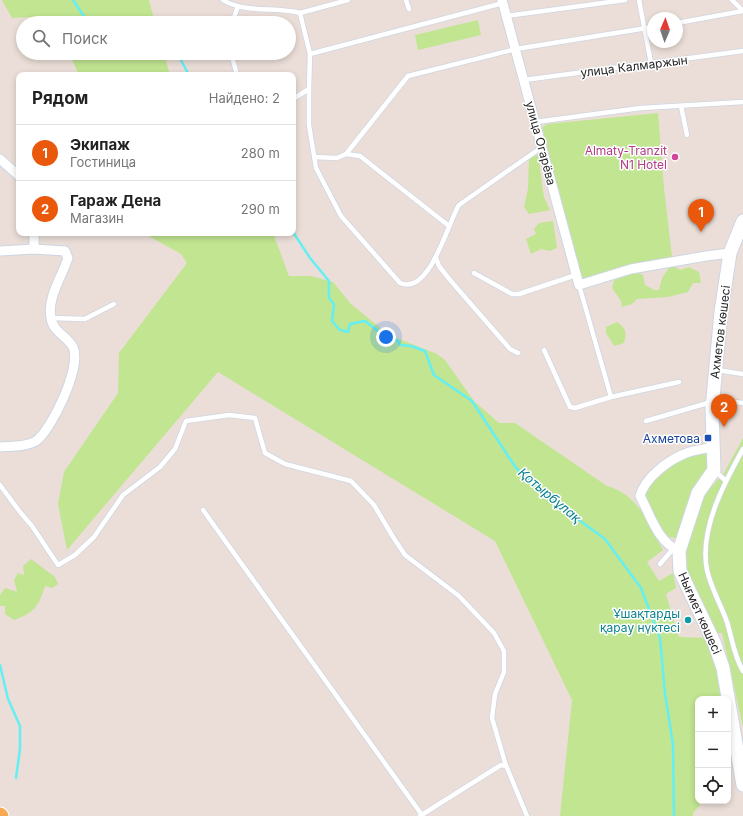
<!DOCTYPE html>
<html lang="ru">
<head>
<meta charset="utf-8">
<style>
	body { margin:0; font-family:Inter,sans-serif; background:#f2f2f2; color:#222 }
	.controls { position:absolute; right:12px; bottom:12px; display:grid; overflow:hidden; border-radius:8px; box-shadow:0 2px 6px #0003 }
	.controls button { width:36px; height:36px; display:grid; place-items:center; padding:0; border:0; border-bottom:1px solid #e0e0e0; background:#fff; color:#222; font:20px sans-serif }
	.compass { position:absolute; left:647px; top:12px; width:36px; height:36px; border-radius:50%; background:#fff; box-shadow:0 2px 6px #0003; rotate:2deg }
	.you { position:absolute; left:386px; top:337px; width:14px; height:14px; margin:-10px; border:3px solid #fff; border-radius:50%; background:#1a73e8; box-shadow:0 0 0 6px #1a73e833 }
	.badge { display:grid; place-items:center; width:26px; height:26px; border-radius:50%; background:#ea580c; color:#fff; font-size:13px; font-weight:700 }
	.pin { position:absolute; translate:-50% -33px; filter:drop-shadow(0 1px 2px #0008) }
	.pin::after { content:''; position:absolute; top:21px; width:14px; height:12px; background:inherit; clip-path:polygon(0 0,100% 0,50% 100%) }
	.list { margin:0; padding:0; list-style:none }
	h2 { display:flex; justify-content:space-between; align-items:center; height:52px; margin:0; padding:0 16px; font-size:17px }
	h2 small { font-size:13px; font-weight:400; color:#767676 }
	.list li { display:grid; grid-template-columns:26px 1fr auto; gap:12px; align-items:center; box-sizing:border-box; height:56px; padding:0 16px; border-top:1px solid #e0e0e0 }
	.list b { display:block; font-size:15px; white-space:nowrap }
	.list p { margin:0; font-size:13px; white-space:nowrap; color:#767676 }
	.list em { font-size:13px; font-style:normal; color:#767676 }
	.icon { flex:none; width:22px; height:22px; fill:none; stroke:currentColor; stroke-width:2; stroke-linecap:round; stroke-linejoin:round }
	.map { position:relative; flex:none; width:743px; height:816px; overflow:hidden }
	.search { position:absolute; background:#fff; box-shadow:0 2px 6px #0003; left:16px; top:16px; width:280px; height:44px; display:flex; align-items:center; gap:10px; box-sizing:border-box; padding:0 14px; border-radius:22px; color:#767676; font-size:15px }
	.panel { position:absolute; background:#fff; box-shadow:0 2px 6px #0003; left:16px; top:72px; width:280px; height:164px; border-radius:8px }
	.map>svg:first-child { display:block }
</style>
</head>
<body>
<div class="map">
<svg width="743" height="816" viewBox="0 0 743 816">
	<rect width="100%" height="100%" fill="#ebded8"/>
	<g fill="#c1e591">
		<polygon points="2,0 149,0 155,23 56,23 52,16 12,18"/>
		<polygon points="478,20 481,35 418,50 415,35"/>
		<polygon points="69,53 164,53 170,75 79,75"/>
		<polygon points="658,113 664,188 672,257 581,279 542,128 547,124"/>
		<polygon points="538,155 544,197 550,210 529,214 524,207 528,189 529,158"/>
		<polygon points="553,221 557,248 550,251 541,249 531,254 526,239 536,234 534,229 539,223"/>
		<path d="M143,233H273L289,276H311L333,282L351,304L389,335L437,354L445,360L474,401L499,423H515L607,486C639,495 648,523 663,550L647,562L659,581L673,573L676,588L666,594L679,637L708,638L712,647L724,699H698V801H704L693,813V816H560L572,700L495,541L218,372L67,550L58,504L64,472L118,393L119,353L187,263L181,254Z"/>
		<polygon points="671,265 680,270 689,267 699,272 701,283 693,283 688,292 668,297 637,299 632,304 622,307 621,301 612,288 614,280 636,272 643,275 645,285 654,290 659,290 662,278"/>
		<path d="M617,322C626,328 627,332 624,343L614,346L606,333V327Z"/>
		<polygon points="743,438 743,727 722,633 717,633 685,566 687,542 704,495 724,473"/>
		<polygon points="709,451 709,464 693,492 680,533 676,538 668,537 660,530 643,496 644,489 682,458"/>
		<path d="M31,559L55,577L58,584L52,588L45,586C39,606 34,613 14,620L5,614V606H0V595L5,588L17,592L14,580L18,573L24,575L23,566Z"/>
	</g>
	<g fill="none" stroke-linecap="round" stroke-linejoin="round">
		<g stroke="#65eff3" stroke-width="2.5">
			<polyline points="73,0 87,21 92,23"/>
			<polyline points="177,53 189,75"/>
			<polyline points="293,232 310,258 329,281 329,298 334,304 332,321 340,330 348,332 350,324 365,321 388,339 398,341 400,345 411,346 425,351 434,375 472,401 516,468 572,515 605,539 641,588 660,638 665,693 673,745 674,816"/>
			<polyline points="0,665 8,699 20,726 20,749 16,778"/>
		</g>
		<g stroke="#cdd6e2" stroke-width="6">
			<g id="lane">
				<path d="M223,0C242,13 277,7 300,13L310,54L309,89L293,99"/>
				<polyline points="406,0 409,9"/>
				<polyline points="639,0 651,63"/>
				<polyline points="732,0 743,11"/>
				<polyline points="300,13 348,0"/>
				<polyline points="506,16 625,0"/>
				<polyline points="232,23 238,6"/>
				<polyline points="677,23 743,11"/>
				<polyline points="231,53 237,75"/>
				<polyline points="310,54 503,3"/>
				<polyline points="524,80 743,51"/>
				<path d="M309,89V125L316,168L341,216L400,283C430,296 448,222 459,205L542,147"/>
				<polyline points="681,106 687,135"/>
				<polyline points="535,122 641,108 743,102"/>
				<polyline points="346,154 360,156 449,226"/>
				<polyline points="314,157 337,158 346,154 408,76 516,49 653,27"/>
				<polyline points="436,258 439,266 450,280 510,349 518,353"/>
				<polyline points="474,273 512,294 519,294 576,275"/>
				<polyline points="51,318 85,319 114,304"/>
				<polyline points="544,350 570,407 575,408 611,397 579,285"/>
				<polyline points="717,370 743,374"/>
				<polyline points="611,397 679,382"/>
				<polyline points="646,421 718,400 743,403"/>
				<path d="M743,449C724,483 699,530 707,570C711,588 721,605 727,622C732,638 734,656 743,671"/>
				<polyline points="715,471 726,481"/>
				<polyline points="0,485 20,512 32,526 58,565 75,555 94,537 123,495 160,467 175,449 186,421 229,415 255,418 265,453 285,464 351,481 374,505 393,537 405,555 459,596 494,633 504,651 504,672 495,694 492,718 506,766"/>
				<polyline points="203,510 422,815"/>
				<polyline points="660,564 673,549"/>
				<polyline points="420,816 501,765 506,766 508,770 527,816"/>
			</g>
		</g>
		<g stroke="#cdd6e2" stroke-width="11">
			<g id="street">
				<polyline points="502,0 579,285 631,269 706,256 730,253"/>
				<polyline points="0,159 19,176"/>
				<polyline points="34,249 34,233"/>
				<path d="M0,251L34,249L65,251L68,258C62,277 47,297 51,318C53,332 67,336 73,347C82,367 52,429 36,441C26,447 11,446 0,447"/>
				<path d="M679,551C657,541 651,516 640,496C645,478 667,461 684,454C693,450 704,449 714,447"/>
			</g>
		</g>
		<g stroke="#cdd6e2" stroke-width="15">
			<polyline id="secondary" points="743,221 730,253 721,312 712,409 714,470 698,493 679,551 680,571 714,642 723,668 743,785"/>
		</g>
		<g stroke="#fff" stroke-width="17">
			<polyline id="primary" points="0,815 1,816"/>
		</g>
		<use href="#lane" stroke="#fff" stroke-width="4.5"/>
		<use href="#street" stroke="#fff" stroke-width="9"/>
		<use href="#secondary" stroke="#fff" stroke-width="13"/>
		<use href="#primary" stroke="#f6a952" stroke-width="15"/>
	</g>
	<circle fill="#d1479c" stroke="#fff" stroke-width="1.5" cx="675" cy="157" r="4"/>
	<rect fill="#1a4fb4" stroke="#fff" stroke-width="1.5" x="704" y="434" width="8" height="8" rx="2"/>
	<circle fill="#0f9aa8" stroke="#fff" stroke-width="1.5" cx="688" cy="620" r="4"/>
	<g text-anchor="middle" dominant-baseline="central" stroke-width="3" stroke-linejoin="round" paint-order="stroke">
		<g font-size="12" fill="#272727" stroke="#fff">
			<text transform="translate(634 66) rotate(-7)">улица Калмаржын</text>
			<text transform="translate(541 143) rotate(75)">улица Огарёва</text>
			<text transform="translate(720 332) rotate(-83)">Ахметов көшесі</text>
			<text transform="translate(700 613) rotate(66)">Нығмет көшесі</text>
		</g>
		<g font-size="12" fill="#b23c85" stroke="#fff" text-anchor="end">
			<text x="667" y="150">Almaty-Tranzit<tspan x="667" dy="14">N1 Hotel</tspan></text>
		</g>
		<g font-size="12" fill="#164399" stroke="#fff" text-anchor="end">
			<text x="700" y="438">Ахметова</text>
		</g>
		<g font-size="12" fill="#0d838f" stroke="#fff" text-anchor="end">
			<text x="680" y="613">Ұшақтарды<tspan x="680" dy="14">қарау нүктесі</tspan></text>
		</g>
		<g font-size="13" font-style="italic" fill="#087f8e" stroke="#fff">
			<text transform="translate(550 495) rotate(40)">Қотырбұлақ</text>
		</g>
	</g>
</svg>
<div class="controls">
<button>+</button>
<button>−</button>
<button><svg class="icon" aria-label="locate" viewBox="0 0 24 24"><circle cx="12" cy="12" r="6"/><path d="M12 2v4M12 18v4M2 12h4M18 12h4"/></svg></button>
</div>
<svg class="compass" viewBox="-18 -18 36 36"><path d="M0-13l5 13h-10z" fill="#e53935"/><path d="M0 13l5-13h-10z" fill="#767676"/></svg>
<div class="you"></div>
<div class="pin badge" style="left:701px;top:232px">1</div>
<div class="pin badge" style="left:724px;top:427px">2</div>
<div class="search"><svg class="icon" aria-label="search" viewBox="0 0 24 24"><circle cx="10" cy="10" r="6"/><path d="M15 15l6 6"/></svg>Поиск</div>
<section class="panel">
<h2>Рядом<small>Найдено: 2</small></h2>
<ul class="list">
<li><span class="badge">1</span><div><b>Экипаж</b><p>Гостиница</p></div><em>280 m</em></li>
<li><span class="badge">2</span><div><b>Гараж Дена</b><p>Магазин</p></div><em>290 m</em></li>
</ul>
</section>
</div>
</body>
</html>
